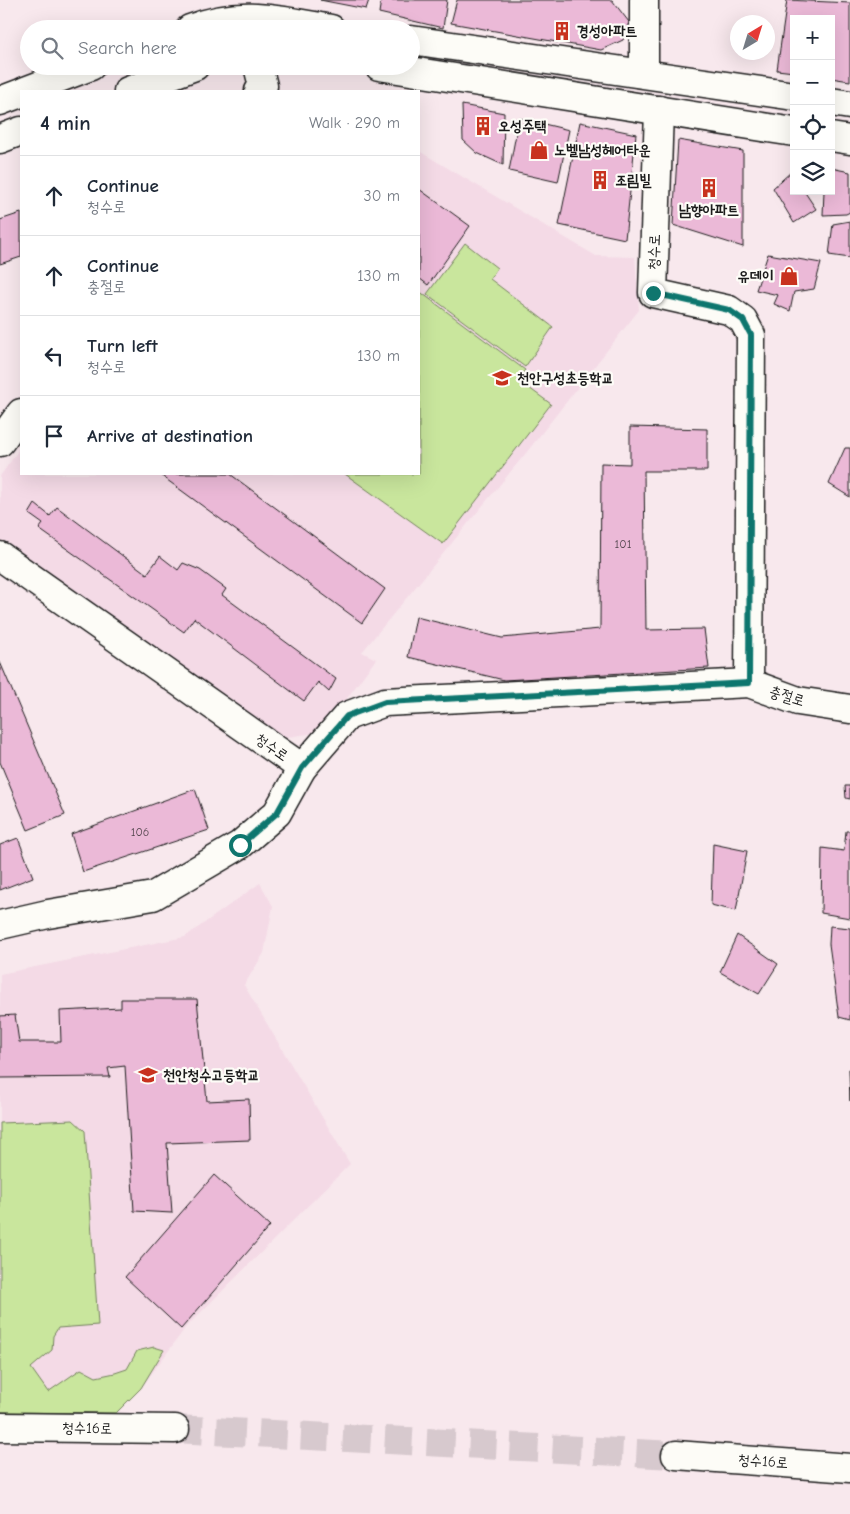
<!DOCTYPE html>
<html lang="en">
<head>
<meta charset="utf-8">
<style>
	body { margin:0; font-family:"Comic Neue","Poor Story",sans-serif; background:#f6f6f7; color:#1f2937 }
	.controls { position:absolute; right:15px; top:15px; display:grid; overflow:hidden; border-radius:0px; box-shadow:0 5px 20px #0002 }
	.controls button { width:45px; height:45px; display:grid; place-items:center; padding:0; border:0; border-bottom:1px solid #e0e1e3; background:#fff; color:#1f2937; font:25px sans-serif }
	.compass { position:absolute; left:730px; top:15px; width:45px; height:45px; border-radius:50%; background:#fff; box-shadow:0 5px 20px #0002; rotate:38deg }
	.stop { position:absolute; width:15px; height:15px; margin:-11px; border:4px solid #0f766e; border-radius:50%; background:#fff }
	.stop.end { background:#0f766e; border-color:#fff; box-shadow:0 1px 5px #0008 }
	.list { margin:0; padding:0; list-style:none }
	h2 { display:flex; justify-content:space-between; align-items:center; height:65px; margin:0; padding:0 20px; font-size:21px }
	h2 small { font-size:16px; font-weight:400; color:#747a83 }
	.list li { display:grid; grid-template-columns:32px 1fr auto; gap:15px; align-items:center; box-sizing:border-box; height:80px; padding:0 20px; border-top:1px solid #e0e1e3 }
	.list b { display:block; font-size:19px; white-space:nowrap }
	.list p { margin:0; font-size:16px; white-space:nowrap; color:#747a83 }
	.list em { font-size:16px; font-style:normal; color:#747a83 }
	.icon { flex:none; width:28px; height:28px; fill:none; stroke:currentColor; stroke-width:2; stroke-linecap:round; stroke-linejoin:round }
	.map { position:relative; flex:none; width:850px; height:1514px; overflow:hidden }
	.search { position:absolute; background:#fff; box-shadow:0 5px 20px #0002; left:20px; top:20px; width:400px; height:55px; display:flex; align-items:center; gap:12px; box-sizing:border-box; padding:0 18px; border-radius:28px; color:#747a83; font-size:19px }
	.panel { position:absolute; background:#fff; box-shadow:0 5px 20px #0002; left:20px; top:90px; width:400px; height:385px; border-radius:0px }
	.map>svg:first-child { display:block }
</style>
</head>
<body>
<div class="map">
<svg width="850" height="1514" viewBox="0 0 850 1514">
	<rect width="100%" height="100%" fill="#f8e8ed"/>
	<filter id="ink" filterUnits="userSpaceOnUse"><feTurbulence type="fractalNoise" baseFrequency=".02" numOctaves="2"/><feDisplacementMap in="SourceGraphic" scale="10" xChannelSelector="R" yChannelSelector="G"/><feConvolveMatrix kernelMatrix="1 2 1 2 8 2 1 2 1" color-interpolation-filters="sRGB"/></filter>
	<g filter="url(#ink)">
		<g fill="#f4dae6">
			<polygon points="419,151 596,256 635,257 639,310 526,453 362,652 376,659 322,732 280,738 0,543 0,476 21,447 21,474 419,474"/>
			<polygon points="260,883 273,906 264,953 244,985 350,1164 186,1327 141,1388 116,1413 0,1412 0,974 185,937"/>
		</g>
		<g fill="#c9e69d" stroke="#72815c">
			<polygon points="465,243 497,268 490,279 553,327 525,367 427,294"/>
			<polygon points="419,291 525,370 518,380 551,404 443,544 345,474 419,474"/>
			<polygon points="73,1120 85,1131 98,1325 58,1328 53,1336 52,1350 31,1368 48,1392 81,1369 96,1377 115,1373 127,1369 137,1351 154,1347 164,1350 141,1388 116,1413 0,1412 0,1123"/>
		</g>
		<g fill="#ebb9d7" stroke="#1c1c1c">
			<polygon points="320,0 369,0 366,9"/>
			<polygon points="381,0 447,0 443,28 379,13"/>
			<polygon points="457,0 612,0 629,22 623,40 601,50 451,23"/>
			<polygon points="787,0 850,3 850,81 831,78 831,19 794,19 794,72 777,70"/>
			<polygon points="462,105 504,113 503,165 477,153 463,140"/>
			<polygon points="519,118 569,130 558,182 509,171"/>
			<polygon points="580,122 636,134 625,239 559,225"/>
			<polygon points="678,140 743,151 743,247 673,225"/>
			<polygon points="831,168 850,172 850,212 846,214 823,215 824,191 831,191"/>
			<polygon points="791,172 794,176 794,191 804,191 816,209 794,223 773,188"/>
			<polygon points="419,189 470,226 428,285 419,278"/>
			<polygon points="21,213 21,257 0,264 0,220"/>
			<polygon points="850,221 850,258 829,255 833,224"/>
			<polygon points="768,254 821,263 814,289 794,292 790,311 774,304 778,295 756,290"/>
			<polygon points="630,427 707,429 707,471 644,471 646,630 704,629 709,668 504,680 408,657 416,617 502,638 600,629 601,463 630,464"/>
			<polygon points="845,448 850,448 850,497 829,484"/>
			<polygon points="159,474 230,474 385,589 362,623"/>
			<polygon points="35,504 50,516 57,507 147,574 160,556 178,570 183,563 200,570 226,589 222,595 336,679 329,692 318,682 304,701 194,618 184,632 39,529 43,524 29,514"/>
			<polygon points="0,662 65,815 28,830 0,762"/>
			<polygon points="845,786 850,786 850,799 846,798"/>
			<polygon points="195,789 209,830 83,872 71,834"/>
			<polygon points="846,831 850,831 850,918 821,913 822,848 844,851"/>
			<polygon points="18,838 33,877 0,890 0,845"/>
			<polygon points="713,844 747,851 736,911 711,905"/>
			<polygon points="830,926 850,928 850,1020 839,1017 829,944"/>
			<polygon points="737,935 778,964 759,994 720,972"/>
			<polygon points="121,999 197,999 207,1101 249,1099 250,1140 167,1143 172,1213 134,1211 125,1066 108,1068 110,1077 0,1078 0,1016 15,1015 19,1042 61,1042 60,1011 121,1008"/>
			<polygon points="849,1069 850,1069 850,1101"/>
			<polygon points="214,1175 270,1226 181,1329 125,1277"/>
		</g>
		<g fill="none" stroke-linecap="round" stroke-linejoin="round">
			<polyline stroke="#d7c9ce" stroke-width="28" stroke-dasharray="28 14" stroke-linecap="butt" points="175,1429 676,1455"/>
			<g stroke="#1c1c1c" stroke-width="31">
				<g id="minor">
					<path d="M190,29C241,9 278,20 331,29"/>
					<polyline points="411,40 794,96"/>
					<polyline points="258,66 263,86 259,91"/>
					<polyline points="379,66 794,132"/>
					<polyline points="644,73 644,0"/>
					<polyline points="25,91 91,66"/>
					<polyline points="128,91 195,66"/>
					<polyline points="0,101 21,93"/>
					<polyline points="831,102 850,105"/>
					<polyline points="659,110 653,293 729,310 743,320 751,335 749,683"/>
					<polyline points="831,137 850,140"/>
					<polyline points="0,139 21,131"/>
					<polyline points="0,442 21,413"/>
					<polyline points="0,556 302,768"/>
					<polyline points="0,925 48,914 153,896 240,845 277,813 302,768 347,716 385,702 749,683 798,701 850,709"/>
					<polyline points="0,1427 175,1429"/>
					<polyline points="676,1455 850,1468"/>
				</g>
			</g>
			<use href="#minor" stroke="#fdfcf7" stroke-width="28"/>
		</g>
	</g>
	<g fill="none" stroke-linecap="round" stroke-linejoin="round" filter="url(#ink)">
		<polyline stroke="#0f766e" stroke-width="6" points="240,845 277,813 302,768 347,716 385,702 749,683 751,335 743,320 729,310 653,293"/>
	</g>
	<defs>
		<g id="building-bare" transform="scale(1.5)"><path d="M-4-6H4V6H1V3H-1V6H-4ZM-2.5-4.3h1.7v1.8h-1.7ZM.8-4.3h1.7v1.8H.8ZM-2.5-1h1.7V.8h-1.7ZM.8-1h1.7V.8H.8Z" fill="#c8321e" stroke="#fdfcf7" stroke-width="2.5" paint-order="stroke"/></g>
		<g id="shop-bare" transform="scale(1.5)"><path d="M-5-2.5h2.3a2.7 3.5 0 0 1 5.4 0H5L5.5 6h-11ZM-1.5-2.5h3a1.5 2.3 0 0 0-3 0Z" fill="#c8321e" stroke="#fdfcf7" stroke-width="2.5" paint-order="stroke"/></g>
		<g id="school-bare" transform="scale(1.5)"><path d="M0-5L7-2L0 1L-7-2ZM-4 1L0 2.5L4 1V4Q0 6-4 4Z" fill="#c8321e" stroke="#fdfcf7" stroke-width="2.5" paint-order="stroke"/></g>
	</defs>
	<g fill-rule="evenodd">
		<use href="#building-bare" x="562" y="31"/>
		<use href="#building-bare" x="483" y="126"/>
		<use href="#shop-bare" x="539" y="150"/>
		<use href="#building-bare" x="600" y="180"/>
		<use href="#building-bare" x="709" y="188"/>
		<use href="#shop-bare" x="789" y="276"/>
		<use href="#school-bare" x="502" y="378"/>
		<use href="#school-bare" x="148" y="1075"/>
	</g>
	<g text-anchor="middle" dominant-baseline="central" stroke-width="4.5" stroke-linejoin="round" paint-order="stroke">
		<g font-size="12" fill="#50434b">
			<text x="623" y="544">101</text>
			<text x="140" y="832">106</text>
		</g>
		<g font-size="15" font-weight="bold" fill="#1c1c1c" stroke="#fdfcf7" text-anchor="start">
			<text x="577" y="31">경성아파트</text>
			<text x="498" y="126">오성주택</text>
			<text x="554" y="150">노벨남성헤어타운</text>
			<text x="615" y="180">조림빌</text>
			<text x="709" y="210" text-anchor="middle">남향아파트</text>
			<text x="774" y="276" text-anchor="end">유데이</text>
			<text x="517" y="378">천안구성초등학교</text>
			<text x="163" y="1075">천안청수고등학교</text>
		</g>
		<g font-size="15" fill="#1c1c1c" stroke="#fdfcf7">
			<text transform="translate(654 252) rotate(-88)">청수로</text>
			<text transform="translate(787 696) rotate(17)">충절로</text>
			<text transform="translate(272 747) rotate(35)">청수로</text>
			<text transform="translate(87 1428) rotate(1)">청수16로</text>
			<text transform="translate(763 1461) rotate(4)">청수16로</text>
		</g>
	</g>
</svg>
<div class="controls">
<button>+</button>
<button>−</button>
<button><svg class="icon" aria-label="locate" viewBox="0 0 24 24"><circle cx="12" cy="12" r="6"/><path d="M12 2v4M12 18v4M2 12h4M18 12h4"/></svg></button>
<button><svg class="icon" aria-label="layers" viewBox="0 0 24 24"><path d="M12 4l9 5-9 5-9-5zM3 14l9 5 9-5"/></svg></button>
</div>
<svg class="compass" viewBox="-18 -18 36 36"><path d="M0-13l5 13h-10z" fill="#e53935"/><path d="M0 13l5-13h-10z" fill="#747a83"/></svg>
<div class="stop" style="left:240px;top:845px"></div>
<div class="stop end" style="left:653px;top:293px"></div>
<div class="search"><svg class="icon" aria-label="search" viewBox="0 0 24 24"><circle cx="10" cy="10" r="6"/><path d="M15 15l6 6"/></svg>Search here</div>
<section class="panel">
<h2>4 min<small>Walk · 290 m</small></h2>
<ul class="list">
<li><svg class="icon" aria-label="ahead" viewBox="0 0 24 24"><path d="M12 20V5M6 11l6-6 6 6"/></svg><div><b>Continue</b><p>청수로</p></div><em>30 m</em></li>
<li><svg class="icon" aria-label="ahead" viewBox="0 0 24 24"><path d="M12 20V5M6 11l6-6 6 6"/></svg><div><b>Continue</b><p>충절로</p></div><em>130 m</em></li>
<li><svg class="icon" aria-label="left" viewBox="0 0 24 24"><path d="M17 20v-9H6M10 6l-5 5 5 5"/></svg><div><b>Turn left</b><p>청수로</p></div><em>130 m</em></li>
<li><svg class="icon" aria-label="arrive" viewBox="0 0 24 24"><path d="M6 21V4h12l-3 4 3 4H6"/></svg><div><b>Arrive at destination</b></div></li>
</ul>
</section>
</div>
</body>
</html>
